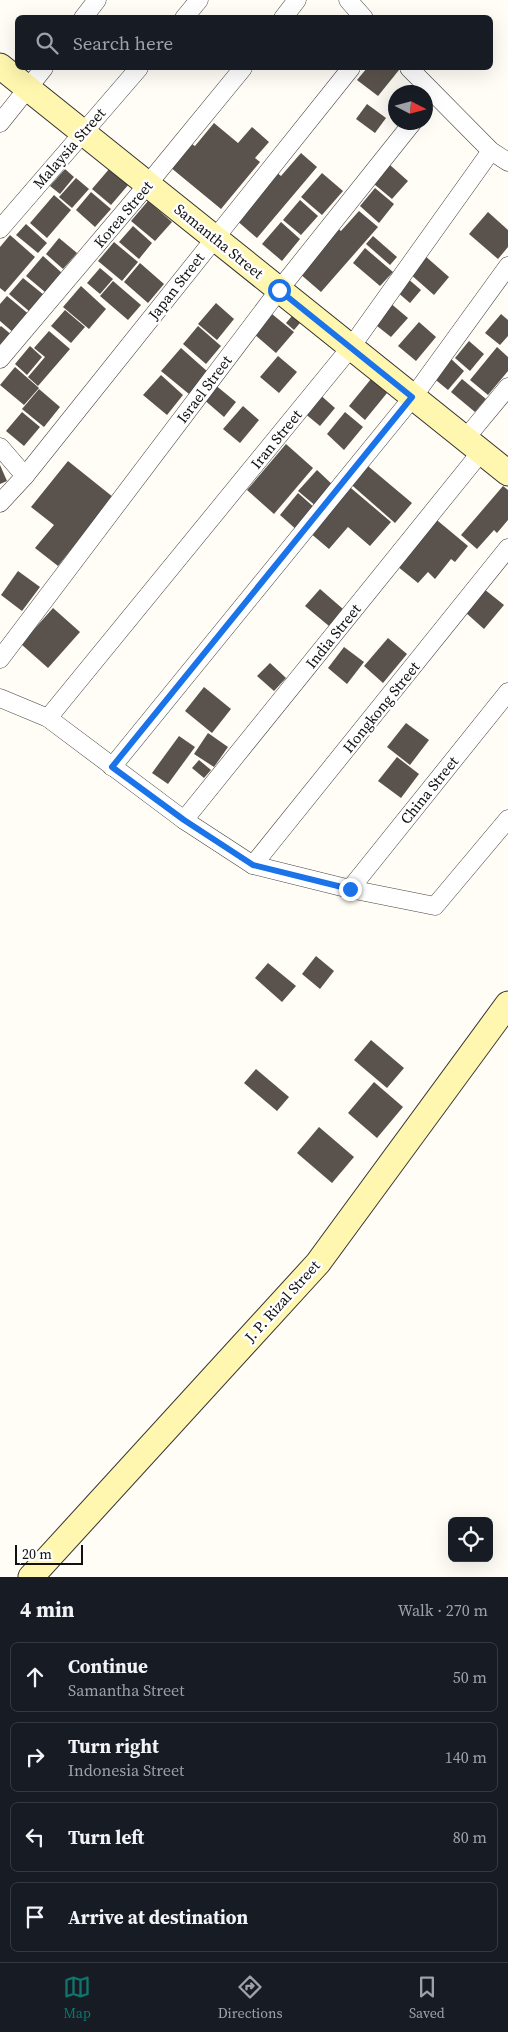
<!DOCTYPE html>
<html lang="en">
<head>
<meta charset="utf-8">
<style>
	body { margin:0; font-family:"Source Serif 4",serif; background:#20242c; color:#f1f3f6 }
	.controls { position:absolute; right:15px; bottom:15px; display:grid; overflow:hidden; border-radius:8px; box-shadow:0 5px 20px #0002 }
	.controls button { width:45px; height:45px; display:grid; place-items:center; padding:0; border:0; border-bottom:1px solid #363941; background:#171b24; color:#f1f3f6; font:25px sans-serif }
	.compass { position:absolute; left:388px; top:85px; width:45px; height:45px; border-radius:50%; background:#171b24; box-shadow:0 5px 20px #0002; rotate:96deg }
	.scale { position:absolute; left:15px; bottom:12px; width:68px; box-sizing:border-box; padding-left:5px; border:2px solid #111; border-top:0; font-size:14px; line-height:18px; white-space:nowrap; color:#111; -webkit-text-stroke:4px #fff; paint-order:stroke }
	.stop { position:absolute; width:15px; height:15px; margin:-11px; border:4px solid #1a73e8; border-radius:50%; background:#fff }
	.stop.end { background:#1a73e8; border-color:#fff; box-shadow:0 1px 5px #0008 }
	.list { margin:0; padding:0; list-style:none }
	h2 { display:flex; justify-content:space-between; align-items:center; height:65px; margin:0; padding:0 20px; font-size:21px }
	h2 small { font-size:16px; font-weight:400; color:#9ea1a6 }
	.list li { display:grid; grid-template-columns:32px 1fr auto; gap:15px; align-items:center; box-sizing:border-box; height:70px; margin:0 10px 10px; padding:0 10px; border:1px solid #363941; border-radius:8px }
	.list b { display:block; font-size:19px; white-space:nowrap }
	.list p { margin:0; font-size:16px; white-space:nowrap; color:#9ea1a6 }
	.list em { font-size:16px; font-style:normal; color:#9ea1a6 }
	.icon { flex:none; width:28px; height:28px; fill:none; stroke:currentColor; stroke-width:2; stroke-linecap:round; stroke-linejoin:round }
	.map { position:relative; flex:none; width:508px; height:1577px; overflow:hidden }
	.search { position:absolute; background:#171b24; box-shadow:0 5px 20px #0002; left:15px; right:15px; top:15px; height:55px; display:flex; align-items:center; gap:12px; box-sizing:border-box; padding:0 18px; border-radius:8px; color:#9ea1a6; font-size:19px }
	.sheet { height:385px; background:#171b24 }
	nav { display:flex; justify-content:space-around; align-items:center; box-sizing:border-box; height:70px; border-top:1px solid #363941; background:#171b24; font-size:14px; color:#9ea1a6 }
	nav a { display:grid; justify-items:center; gap:2px }
	nav .on { color:#0f766e }
	.map>svg:first-child { display:block }
</style>
</head>
<body>
<div class="map">
<svg width="508" height="1577" viewBox="0 0 508 1577">
	<rect width="100%" height="100%" fill="#fffdf5"/>
	<g fill="#5a524d">
		<polygon points="367,68 396,68 399,70 378,96 357,80"/>
		<polygon points="367,104 386,118 375,133 356,119"/>
		<polygon points="214,123 238,143 252,127 269,142 255,158 260,162 221,209 170,167 190,143 195,146"/>
		<polygon points="301,153 317,167 257,238 235,219 275,171 281,176"/>
		<polygon points="390,165 408,181 392,199 374,184"/>
		<polygon points="110,168 129,184 111,205 92,189"/>
		<polygon points="65,169 74,177 60,194 50,186"/>
		<polygon points="322,173 343,191 322,215 301,197"/>
		<polygon points="76,178 89,189 72,208 59,197"/>
		<polygon points="375,188 394,204 379,223 360,206"/>
		<polygon points="91,192 111,209 95,227 76,210"/>
		<polygon points="54,195 71,210 47,238 30,223"/>
		<polygon points="300,200 318,216 301,235 283,220"/>
		<polygon points="148,201 172,222 155,241 131,221"/>
		<polygon points="359,211 378,227 321,292 299,273 337,228 341,231"/>
		<polygon points="488,212 508,230 508,247 498,259 469,234"/>
		<polygon points="281,222 300,239 282,261 262,244"/>
		<polygon points="26,224 47,243 38,253 16,235"/>
		<polygon points="133,226 152,243 139,259 119,242"/>
		<polygon points="10,235 35,257 5,292 0,288 0,247"/>
		<polygon points="373,236 397,257 390,265 366,244"/>
		<polygon points="59,238 77,253 63,269 46,254"/>
		<polygon points="114,242 138,262 122,281 98,261"/>
		<polygon points="365,248 393,272 380,286 353,263"/>
		<polygon points="424,255 449,277 434,295 409,273"/>
		<polygon points="43,256 62,273 45,292 26,276"/>
		<polygon points="140,263 164,284 148,303 124,282"/>
		<polygon points="100,268 113,279 100,294 87,283"/>
		<polygon points="23,278 44,295 30,312 9,294"/>
		<polygon points="407,278 421,290 410,303 396,291"/>
		<polygon points="113,281 141,305 128,320 100,296"/>
		<polygon points="81,286 106,309 89,329 63,307"/>
		<polygon points="7,296 31,316 15,334 0,321 0,304"/>
		<polygon points="389,302 408,318 391,337 372,322"/>
		<polygon points="216,303 234,319 217,340 198,324"/>
		<polygon points="65,310 85,327 71,343 51,326"/>
		<polygon points="297,310 305,317 294,330 286,323"/>
		<polygon points="272,314 294,332 276,353 254,334"/>
		<polygon points="501,314 508,320 508,336 500,345 485,333"/>
		<polygon points="419,322 436,337 416,361 398,346"/>
		<polygon points="1,326 13,336 0,351 0,327"/>
		<polygon points="198,326 221,346 206,364 183,344"/>
		<polygon points="49,331 70,349 38,386 28,377 45,357 34,348"/>
		<polygon points="469,341 484,354 470,371 455,358"/>
		<polygon points="30,346 42,357 27,375 15,364"/>
		<polygon points="497,347 508,357 508,371 488,395 470,380"/>
		<polygon points="181,348 208,372 189,394 161,371"/>
		<polygon points="278,356 297,372 279,393 260,377"/>
		<polygon points="448,356 464,371 448,390 431,376"/>
		<polygon points="15,367 39,388 24,405 0,385"/>
		<polygon points="161,375 183,395 167,415 143,395"/>
		<polygon points="371,379 387,393 365,420 349,406"/>
		<polygon points="462,379 486,399 475,412 451,392"/>
		<polygon points="214,384 236,402 224,417 202,398"/>
		<polygon points="39,389 60,407 44,427 22,409"/>
		<polygon points="318,393 335,408 320,426 303,412"/>
		<polygon points="243,406 259,420 240,443 223,429"/>
		<polygon points="22,412 40,427 24,446 6,431"/>
		<polygon points="345,412 363,427 344,450 327,434"/>
		<polygon points="286,444 313,468 274,514 247,490"/>
		<polygon points="68,461 113,497 58,566 35,548 54,525 31,507"/>
		<polygon points="362,461 412,503 395,523 346,480"/>
		<polygon points="0,465 7,481 0,484"/>
		<polygon points="317,470 335,487 317,507 298,491"/>
		<polygon points="345,483 391,522 370,546 348,527 329,549 309,532"/>
		<polygon points="503,486 508,490 508,520 497,533 494,530 477,549 461,535"/>
		<polygon points="298,493 316,509 298,531 280,515"/>
		<polygon points="432,516 468,546 455,562 451,559 435,579 428,572 418,583 392,562"/>
		<polygon points="18,571 40,587 22,611 1,595"/>
		<polygon points="320,589 343,609 329,626 305,606"/>
		<polygon points="484,589 504,605 484,629 465,612"/>
		<polygon points="53,608 80,632 48,668 21,644"/>
		<polygon points="388,638 407,654 383,683 364,666"/>
		<polygon points="344,647 364,662 347,684 328,668"/>
		<polygon points="270,663 286,678 274,691 257,676"/>
		<polygon points="204,687 231,709 212,733 185,711"/>
		<polygon points="406,723 429,740 410,765 387,747"/>
		<polygon points="208,733 228,747 214,767 194,754"/>
		<polygon points="179,736 195,747 168,784 152,773"/>
		<polygon points="397,757 419,774 401,798 378,781"/>
		<polygon points="199,760 211,770 204,778 192,768"/>
		<polygon points="316,956 334,971 320,989 302,974"/>
		<polygon points="268,963 296,986 282,1002 255,978"/>
		<polygon points="371,1040 404,1068 387,1088 354,1060"/>
		<polygon points="256,1069 289,1097 277,1111 244,1083"/>
		<polygon points="374,1082 403,1107 377,1138 348,1113"/>
		<polygon points="319,1127 354,1157 332,1183 297,1153"/>
	</g>
	<g fill="none" stroke-linecap="round" stroke-linejoin="round">
		<g stroke="#444" stroke-width="19">
			<g id="street">
				<polyline points="348,0 364,18"/>
				<polyline points="83,18 97,0"/>
				<polyline points="184,18 199,0"/>
				<polyline points="283,18 297,0"/>
				<polyline points="409,68 491,151 508,162"/>
				<polyline points="0,123 44,68"/>
				<polyline points="0,229 139,68"/>
				<polyline points="0,359 148,184 243,68"/>
				<polyline points="465,439 508,387"/>
				<polyline points="0,447 25,476"/>
				<polyline points="0,503 25,476 351,68"/>
				<polyline points="0,659 279,290 413,122"/>
				<polyline points="0,698 48,718 184,820 253,865 350,889 435,906 508,819"/>
				<polyline points="48,718 351,347 491,151"/>
				<polyline points="112,767 413,397 508,266"/>
				<polyline points="184,820 481,452"/>
				<polyline points="253,865 508,548"/>
				<polyline points="350,889 508,692"/>
			</g>
		</g>
		<g stroke="#333" stroke-width="27">
			<g id="secondary">
				<polyline points="0,66 508,473"/>
				<polyline points="31,1577 318,1263 508,1004"/>
			</g>
		</g>
		<use href="#street" stroke="#fff" stroke-width="18"/>
		<use href="#secondary" stroke="#fff6b0" stroke-width="25"/>
	</g>
	<g fill="none" stroke-linecap="round" stroke-linejoin="round">
		<polyline stroke="#1a73e8" stroke-width="6" points="279,290 412,397 112,767 184,820 253,865 350,889"/>
	</g>
	<g text-anchor="middle" dominant-baseline="central" stroke-width="5" stroke-linejoin="round" paint-order="stroke">
		<g font-size="15" fill="#111" stroke="#fff">
			<text transform="translate(69 148) rotate(-49)">Malaysia Street</text>
			<text transform="translate(123 214) rotate(-50)">Korea Street</text>
			<text transform="translate(219 241) rotate(39)">Samantha Street</text>
			<text transform="translate(176 286) rotate(-52)">Japan Street</text>
			<text transform="translate(204 389) rotate(-53)">Israel Street</text>
			<text transform="translate(276 439) rotate(-51)">Iran Street</text>
			<text transform="translate(333 636) rotate(-51)">India Street</text>
			<text transform="translate(381 707) rotate(-51)">Hongkong Street</text>
			<text transform="translate(429 790) rotate(-51)">China Street</text>
			<text transform="translate(282 1301) rotate(-48)">J. P. Rizal Street</text>
		</g>
	</g>
</svg>
<div class="controls">
<button><svg class="icon" aria-label="locate" viewBox="0 0 24 24"><circle cx="12" cy="12" r="6"/><path d="M12 2v4M12 18v4M2 12h4M18 12h4"/></svg></button>
</div>
<svg class="compass" viewBox="-18 -18 36 36"><path d="M0-13l5 13h-10z" fill="#e53935"/><path d="M0 13l5-13h-10z" fill="#9ea1a6"/></svg>
<div class="scale">20 m</div>
<div class="stop" style="left:279px;top:290px"></div>
<div class="stop end" style="left:350px;top:889px"></div>
<div class="search"><svg class="icon" aria-label="search" viewBox="0 0 24 24"><circle cx="10" cy="10" r="6"/><path d="M15 15l6 6"/></svg>Search here</div>
</div>
<section class="sheet">
<h2>4 min<small>Walk · 270 m</small></h2>
<ul class="list">
<li><svg class="icon" aria-label="ahead" viewBox="0 0 24 24"><path d="M12 20V5M6 11l6-6 6 6"/></svg><div><b>Continue</b><p>Samantha Street</p></div><em>50 m</em></li>
<li><svg class="icon" aria-label="right" viewBox="0 0 24 24"><path d="M7 20v-9h11M14 6l5 5-5 5"/></svg><div><b>Turn right</b><p>Indonesia Street</p></div><em>140 m</em></li>
<li><svg class="icon" aria-label="left" viewBox="0 0 24 24"><path d="M17 20v-9H6M10 6l-5 5 5 5"/></svg><div><b>Turn left</b></div><em>80 m</em></li>
<li><svg class="icon" aria-label="arrive" viewBox="0 0 24 24"><path d="M6 21V4h12l-3 4 3 4H6"/></svg><div><b>Arrive at destination</b></div></li>
</ul>
</section>
<nav>
<a class="on"><svg class="icon" aria-label="map" viewBox="0 0 24 24"><path d="M3 6l6-2 6 2 6-2v14l-6 2-6-2-6 2zM9 4v14M15 6v14"/></svg>Map</a>
<a><svg class="icon" aria-label="directions" viewBox="0 0 24 24"><path d="M12 3l9 9-9 9-9-9zM9 14v-3h6M13 9l2 2-2 2"/></svg>Directions</a>
<a><svg class="icon" aria-label="saved" viewBox="0 0 24 24"><path d="M7 4h10v16l-5-4-5 4z"/></svg>Saved</a>
</nav>
</body>
</html>
